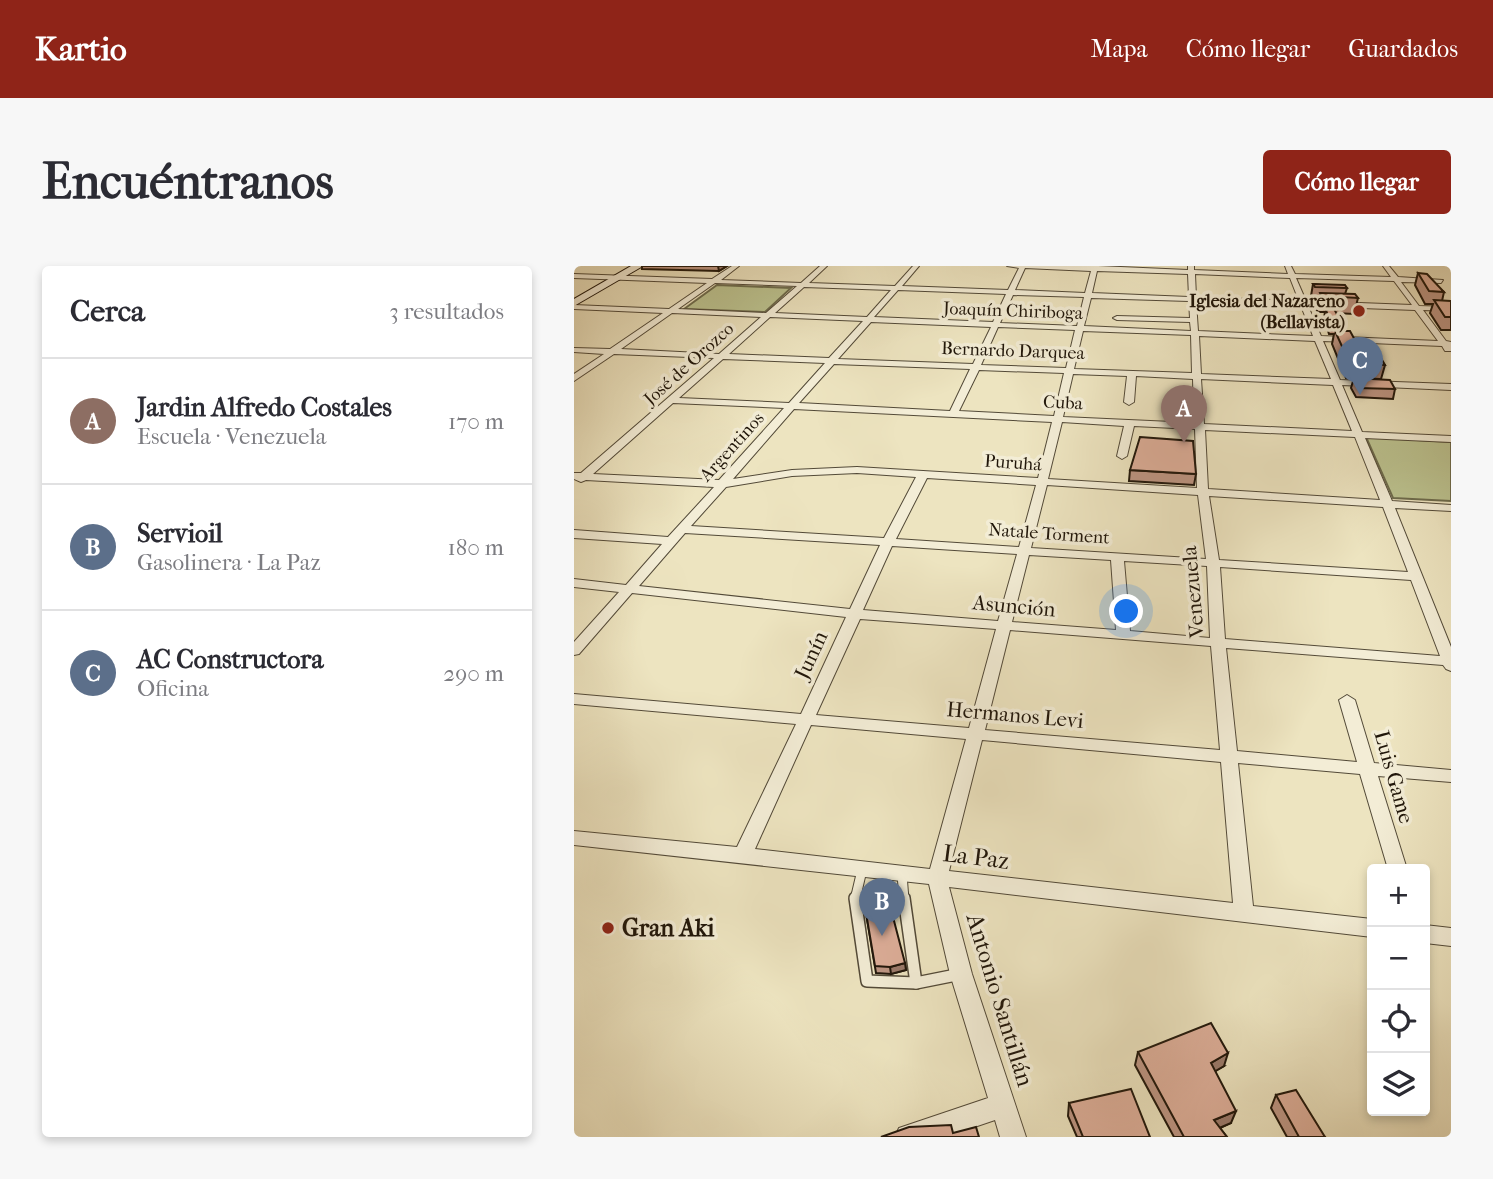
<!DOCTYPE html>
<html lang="es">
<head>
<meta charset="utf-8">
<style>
	body { margin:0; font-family:"IM FELL French Canon",serif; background:#f7f7f7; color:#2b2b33 }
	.controls { position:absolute; right:21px; bottom:21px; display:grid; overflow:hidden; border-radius:7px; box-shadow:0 4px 10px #0003 }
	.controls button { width:63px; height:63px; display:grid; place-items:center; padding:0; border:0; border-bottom:2px solid #e1e1e2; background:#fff; color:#2b2b33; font:35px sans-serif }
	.you { position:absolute; left:553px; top:346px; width:24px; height:24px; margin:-18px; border:5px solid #fff; border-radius:50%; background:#1a73e8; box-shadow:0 0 0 10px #1a73e833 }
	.badge { display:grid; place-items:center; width:46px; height:46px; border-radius:50%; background:#8f2418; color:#fff; font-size:23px; font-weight:700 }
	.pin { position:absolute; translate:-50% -58px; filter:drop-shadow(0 2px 4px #0008) }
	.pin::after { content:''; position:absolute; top:37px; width:24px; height:21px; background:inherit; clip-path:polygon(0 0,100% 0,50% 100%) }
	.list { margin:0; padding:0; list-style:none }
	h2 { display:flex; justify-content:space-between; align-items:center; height:91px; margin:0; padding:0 28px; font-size:30px }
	h2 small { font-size:23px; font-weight:400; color:#7c7c81 }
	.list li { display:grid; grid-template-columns:46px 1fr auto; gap:21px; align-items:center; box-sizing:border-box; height:126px; padding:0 28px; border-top:2px solid #e1e1e2 }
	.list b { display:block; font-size:26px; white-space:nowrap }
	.list p { margin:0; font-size:23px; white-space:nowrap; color:#7c7c81 }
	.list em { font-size:23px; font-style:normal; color:#7c7c81 }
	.icon { flex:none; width:38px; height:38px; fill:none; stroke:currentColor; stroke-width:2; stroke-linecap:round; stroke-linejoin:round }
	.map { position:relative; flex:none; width:877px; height:871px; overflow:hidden; border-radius:7px }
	header { display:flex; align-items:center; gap:42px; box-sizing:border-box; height:98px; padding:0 35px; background:#8f2418; color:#fff }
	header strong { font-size:33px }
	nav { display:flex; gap:38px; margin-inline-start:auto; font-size:24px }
	.intro { display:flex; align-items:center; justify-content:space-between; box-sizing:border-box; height:168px; padding:0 42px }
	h1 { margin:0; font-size:49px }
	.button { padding:18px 32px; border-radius:7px; background:#8f2418; color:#fff; font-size:24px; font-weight:700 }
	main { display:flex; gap:42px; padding:0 42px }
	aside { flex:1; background:#fff; border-radius:7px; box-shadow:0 4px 10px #0003 }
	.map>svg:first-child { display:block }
</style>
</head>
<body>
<header>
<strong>Kartio</strong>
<nav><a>Mapa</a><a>Cómo llegar</a><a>Guardados</a></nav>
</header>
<div class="intro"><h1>Encuéntranos</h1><a class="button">Cómo llegar</a></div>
<main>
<aside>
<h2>Cerca<small>3 resultados</small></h2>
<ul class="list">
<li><span class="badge" style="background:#8d6e63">A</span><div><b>Jardin Alfredo Costales</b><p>Escuela · Venezuela</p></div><em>170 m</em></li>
<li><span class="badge" style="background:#5c6f8a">B</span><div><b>Servioil</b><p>Gasolinera · La Paz</p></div><em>180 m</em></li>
<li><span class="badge" style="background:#5c6f8a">C</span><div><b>AC Constructora</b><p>Oficina</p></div><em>290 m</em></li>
</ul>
</aside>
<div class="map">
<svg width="877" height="871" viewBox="0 0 877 871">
	<rect width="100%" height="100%" fill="#ede4c0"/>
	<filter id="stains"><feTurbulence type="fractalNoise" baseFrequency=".00286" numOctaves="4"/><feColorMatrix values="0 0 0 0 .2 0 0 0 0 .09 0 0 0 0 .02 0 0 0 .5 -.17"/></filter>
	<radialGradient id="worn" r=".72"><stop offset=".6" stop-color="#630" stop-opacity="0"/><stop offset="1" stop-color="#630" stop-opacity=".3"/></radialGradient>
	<g fill="#bcc390" stroke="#6e6c4d" stroke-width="2">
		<polygon points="143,19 217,22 191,46 110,43"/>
		<polygon points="792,171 877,176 877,235 819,232"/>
	</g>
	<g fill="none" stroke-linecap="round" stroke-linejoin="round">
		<g stroke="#534a38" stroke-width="11">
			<g id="lane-far1">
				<polyline points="328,608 330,634"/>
				<polyline points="282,629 329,627"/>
				<polyline points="281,634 288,604"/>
			</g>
		</g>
		<g stroke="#534a38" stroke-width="14">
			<g id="lane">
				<polyline points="281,632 293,715 342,717 330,632"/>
				<polyline points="342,717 387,708"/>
			</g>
		</g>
		<g stroke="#534a38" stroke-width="2">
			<g id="street">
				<path d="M158,0H165L147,14L227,17L246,0H253L235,17L321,20L339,0H345L328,20L434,24L445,2L433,0H524L614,4V0H620V4L714,8L711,0H717L721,8L817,11L809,0H815L824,11L869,14L867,17L827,16L845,40L877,41V45L849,44L872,75L877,76V85H871L868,80L749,75L766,114L877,118V124L768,119L788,166L877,170V176L791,172L818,235L877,239V245L821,242L877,381V405L872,403L869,399L652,382L663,485L783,496L765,434L773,429L781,434L800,497L877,504V516L804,510L832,600L830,603H814L786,508L664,497L679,640L798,653V671L375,621L398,708L452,871H426L421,854L371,871H321L325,862L414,832L376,708L355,618L0,579V565L163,581L222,458L0,438V428L227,448L272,351L58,327L5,388L0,389V376L45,326L0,321V313L52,319L88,278L0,272V264L94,271L140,221L12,214L7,216L0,213V207H7L140,92L40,88L0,115V108L30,88L0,86V82L36,83L89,47L0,43V39L95,43L133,17L0,12V8L138,13ZM451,2L517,5L511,27L441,24ZM523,5L614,8L615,31L518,27ZM621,8L716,12L725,35L622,31ZM722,12L820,15L838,39L732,35ZM141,17L223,20L192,47L104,43ZM230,21L317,24L293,51L201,47ZM324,24L432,28L419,56L300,51ZM439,29L510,31L503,60L426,57ZM517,32L615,35L616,52L543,50L539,52L543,54L616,56L617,65L510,60ZM622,36L727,40L739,70L624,65ZM734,40L841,44L864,75L747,70ZM98,47L187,51L145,88L47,83ZM196,51L289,55L255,92L155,88ZM297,56L417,61L399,98L264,93ZM424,61L501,64L492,102L407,99ZM509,65L617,69L618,107L500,103ZM625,70L741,75L757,113L627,108ZM149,93L251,97L215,137L105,132ZM260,98L396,103L376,145L225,137ZM405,104L490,107L480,150L385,145ZM499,108L553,110L550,136L555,139L560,136L562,110L619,113L620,157L489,151ZM627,113L759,119L778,165L630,158ZM99,137L210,142L145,214L19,208ZM220,143L478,156L464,212L283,201L218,204L159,213ZM488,156L550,160L543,190L548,193L553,190L560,160L621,163L623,222L474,213ZM631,164L781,171L806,234L634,223ZM283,207L342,211L310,272L117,260L152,221L218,210ZM353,212L462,219L445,281L322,273ZM473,219L624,229L632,293L457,282ZM635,230L809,241L834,306L645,294ZM111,267L306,279L276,343L65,320ZM318,280L443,288L424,355L289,344ZM455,289L537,294L542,364L438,356ZM550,295L633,300L636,372L556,365ZM646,301L837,314L866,390L651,373ZM286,353L422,363L395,462L242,449ZM436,364L637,380L646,484L411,464ZM237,459L392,473L356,603L181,583ZM408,474L647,496L659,637L375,605Z"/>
				<polygon points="851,659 877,662 877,680 851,677"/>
			</g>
		</g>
		<g stroke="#20160a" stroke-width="2">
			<polygon id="secondary" points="57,0 69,0 0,40 0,33"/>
		</g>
		<use href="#lane-far1" stroke="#f3edd6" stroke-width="9"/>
		<use href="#lane" stroke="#f3edd6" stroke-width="11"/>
		<use href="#street" fill="#f3edd6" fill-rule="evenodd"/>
		<use href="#secondary" fill="#f3edd6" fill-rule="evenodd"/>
	</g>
	<g fill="#be9684" stroke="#20160a" stroke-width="2">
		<polygon points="68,0 153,0 145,5 68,3"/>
		<polygon points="844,7 870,26 868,35 877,35 877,64 867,64 856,47 859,38 851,38 841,19"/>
		<polygon points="739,18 773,22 771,28 784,32 780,48 762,47 769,59 768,65 811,99 807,113 772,112 758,78 760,68 755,68 750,52 751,46 744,46 742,43 745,33 738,33 737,30"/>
		<polygon points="780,112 821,123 819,133 782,131 777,122"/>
		<polygon points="556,204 622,208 620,219 555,215"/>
		<polygon points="289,629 331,697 332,704 317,708 302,707"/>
		<polygon points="564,786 650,800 641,805 657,857 646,862 653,871 600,871 561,799"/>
		<polygon points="702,829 751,871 713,871 697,842"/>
		<polygon points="495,837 576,871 503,871 494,850"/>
	</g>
	<g fill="#9b7a6b" stroke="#20160a" stroke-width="2">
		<polygon points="144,0 153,0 145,5"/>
		<polygon points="331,697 332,704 317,708 316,701"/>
		<polygon points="654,787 650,800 633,810 637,797"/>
		<polygon points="662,845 657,857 636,866 640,854"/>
	</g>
	<g fill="#ddae99" stroke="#20160a" stroke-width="2">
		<polygon points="844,7 853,8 870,26 855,25"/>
		<polygon points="739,18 771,19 773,22 741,21"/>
		<polygon points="746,27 781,28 784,32 747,30"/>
		<polygon points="860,34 877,35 877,51 871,51"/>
		<polygon points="759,41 769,59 757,59 752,44"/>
		<polygon points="761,65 776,65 782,76 798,77 811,99 776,98"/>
		<polygon points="780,112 816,114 821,123 784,122"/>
		<polygon points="566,171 619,175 622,208 556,204"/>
		<polygon points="313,628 331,697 316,701 301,700 289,629"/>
		<polygon points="637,757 654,787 637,797 662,845 640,854 653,871 610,871 564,786"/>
		<polygon points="557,823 576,871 509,871 495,837"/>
		<polygon points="722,824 751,871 725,871 702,829"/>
		<polygon points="377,859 379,867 402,861 405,871 307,871 335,861"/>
	</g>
	<g fill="#8f2418" stroke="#f3edd6" stroke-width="2.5">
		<circle cx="785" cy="45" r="7"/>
		<circle cx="34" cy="662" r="7"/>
	</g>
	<g text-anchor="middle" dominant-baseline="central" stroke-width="7" stroke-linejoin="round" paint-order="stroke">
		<g font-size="18" font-weight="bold" fill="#20160a" stroke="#f3edd6" text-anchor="end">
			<text x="771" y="35">Iglesia del Nazareno<tspan x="771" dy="21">(Bellavista)</tspan></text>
		</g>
		<g font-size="18" fill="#20160a" stroke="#f3edd6">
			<text transform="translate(439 45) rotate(2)">Joaquín Chiriboga</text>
			<text transform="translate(439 85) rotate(2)">Bernardo Darquea</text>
			<text transform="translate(115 98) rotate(-42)">José de Orozco</text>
			<text transform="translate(489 137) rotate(3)">Cuba</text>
			<text transform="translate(158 181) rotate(-48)">Argentinos</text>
			<text transform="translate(439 197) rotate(4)">Puruhá</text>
			<text transform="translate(475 268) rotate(4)">Natale Torment</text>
		</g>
		<g font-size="21" fill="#20160a" stroke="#f3edd6">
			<text transform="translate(619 326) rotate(-95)">Venezuela</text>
			<text transform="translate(440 340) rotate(5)">Asunción</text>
			<text transform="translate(237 389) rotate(-65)">Junín</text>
			<text transform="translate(441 449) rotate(5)">Hermanos Levi</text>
			<text transform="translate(820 511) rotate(74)">Luis Game</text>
		</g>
		<g font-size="24" fill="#20160a" stroke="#f3edd6">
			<text transform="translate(402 591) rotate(7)">La Paz</text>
			<text transform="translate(426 734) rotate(73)">Antonio Santillán</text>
		</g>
		<g font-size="24" font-weight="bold" fill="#20160a" stroke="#f3edd6" text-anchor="start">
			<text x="48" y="662">Gran Aki</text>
		</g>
	</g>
	<rect width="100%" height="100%" filter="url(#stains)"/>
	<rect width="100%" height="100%" fill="url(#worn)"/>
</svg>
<div class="controls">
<button>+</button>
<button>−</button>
<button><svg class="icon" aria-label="locate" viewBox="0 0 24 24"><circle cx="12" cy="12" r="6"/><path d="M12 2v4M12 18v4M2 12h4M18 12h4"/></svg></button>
<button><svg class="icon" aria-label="layers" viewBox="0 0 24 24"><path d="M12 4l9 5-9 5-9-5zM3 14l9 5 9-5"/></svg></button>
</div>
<div class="you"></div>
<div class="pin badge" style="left:610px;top:177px;background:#8d6e63">A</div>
<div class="pin badge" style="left:308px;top:670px;background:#5c6f8a">B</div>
<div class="pin badge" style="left:786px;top:129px;background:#5c6f8a">C</div>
</div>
</main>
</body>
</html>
